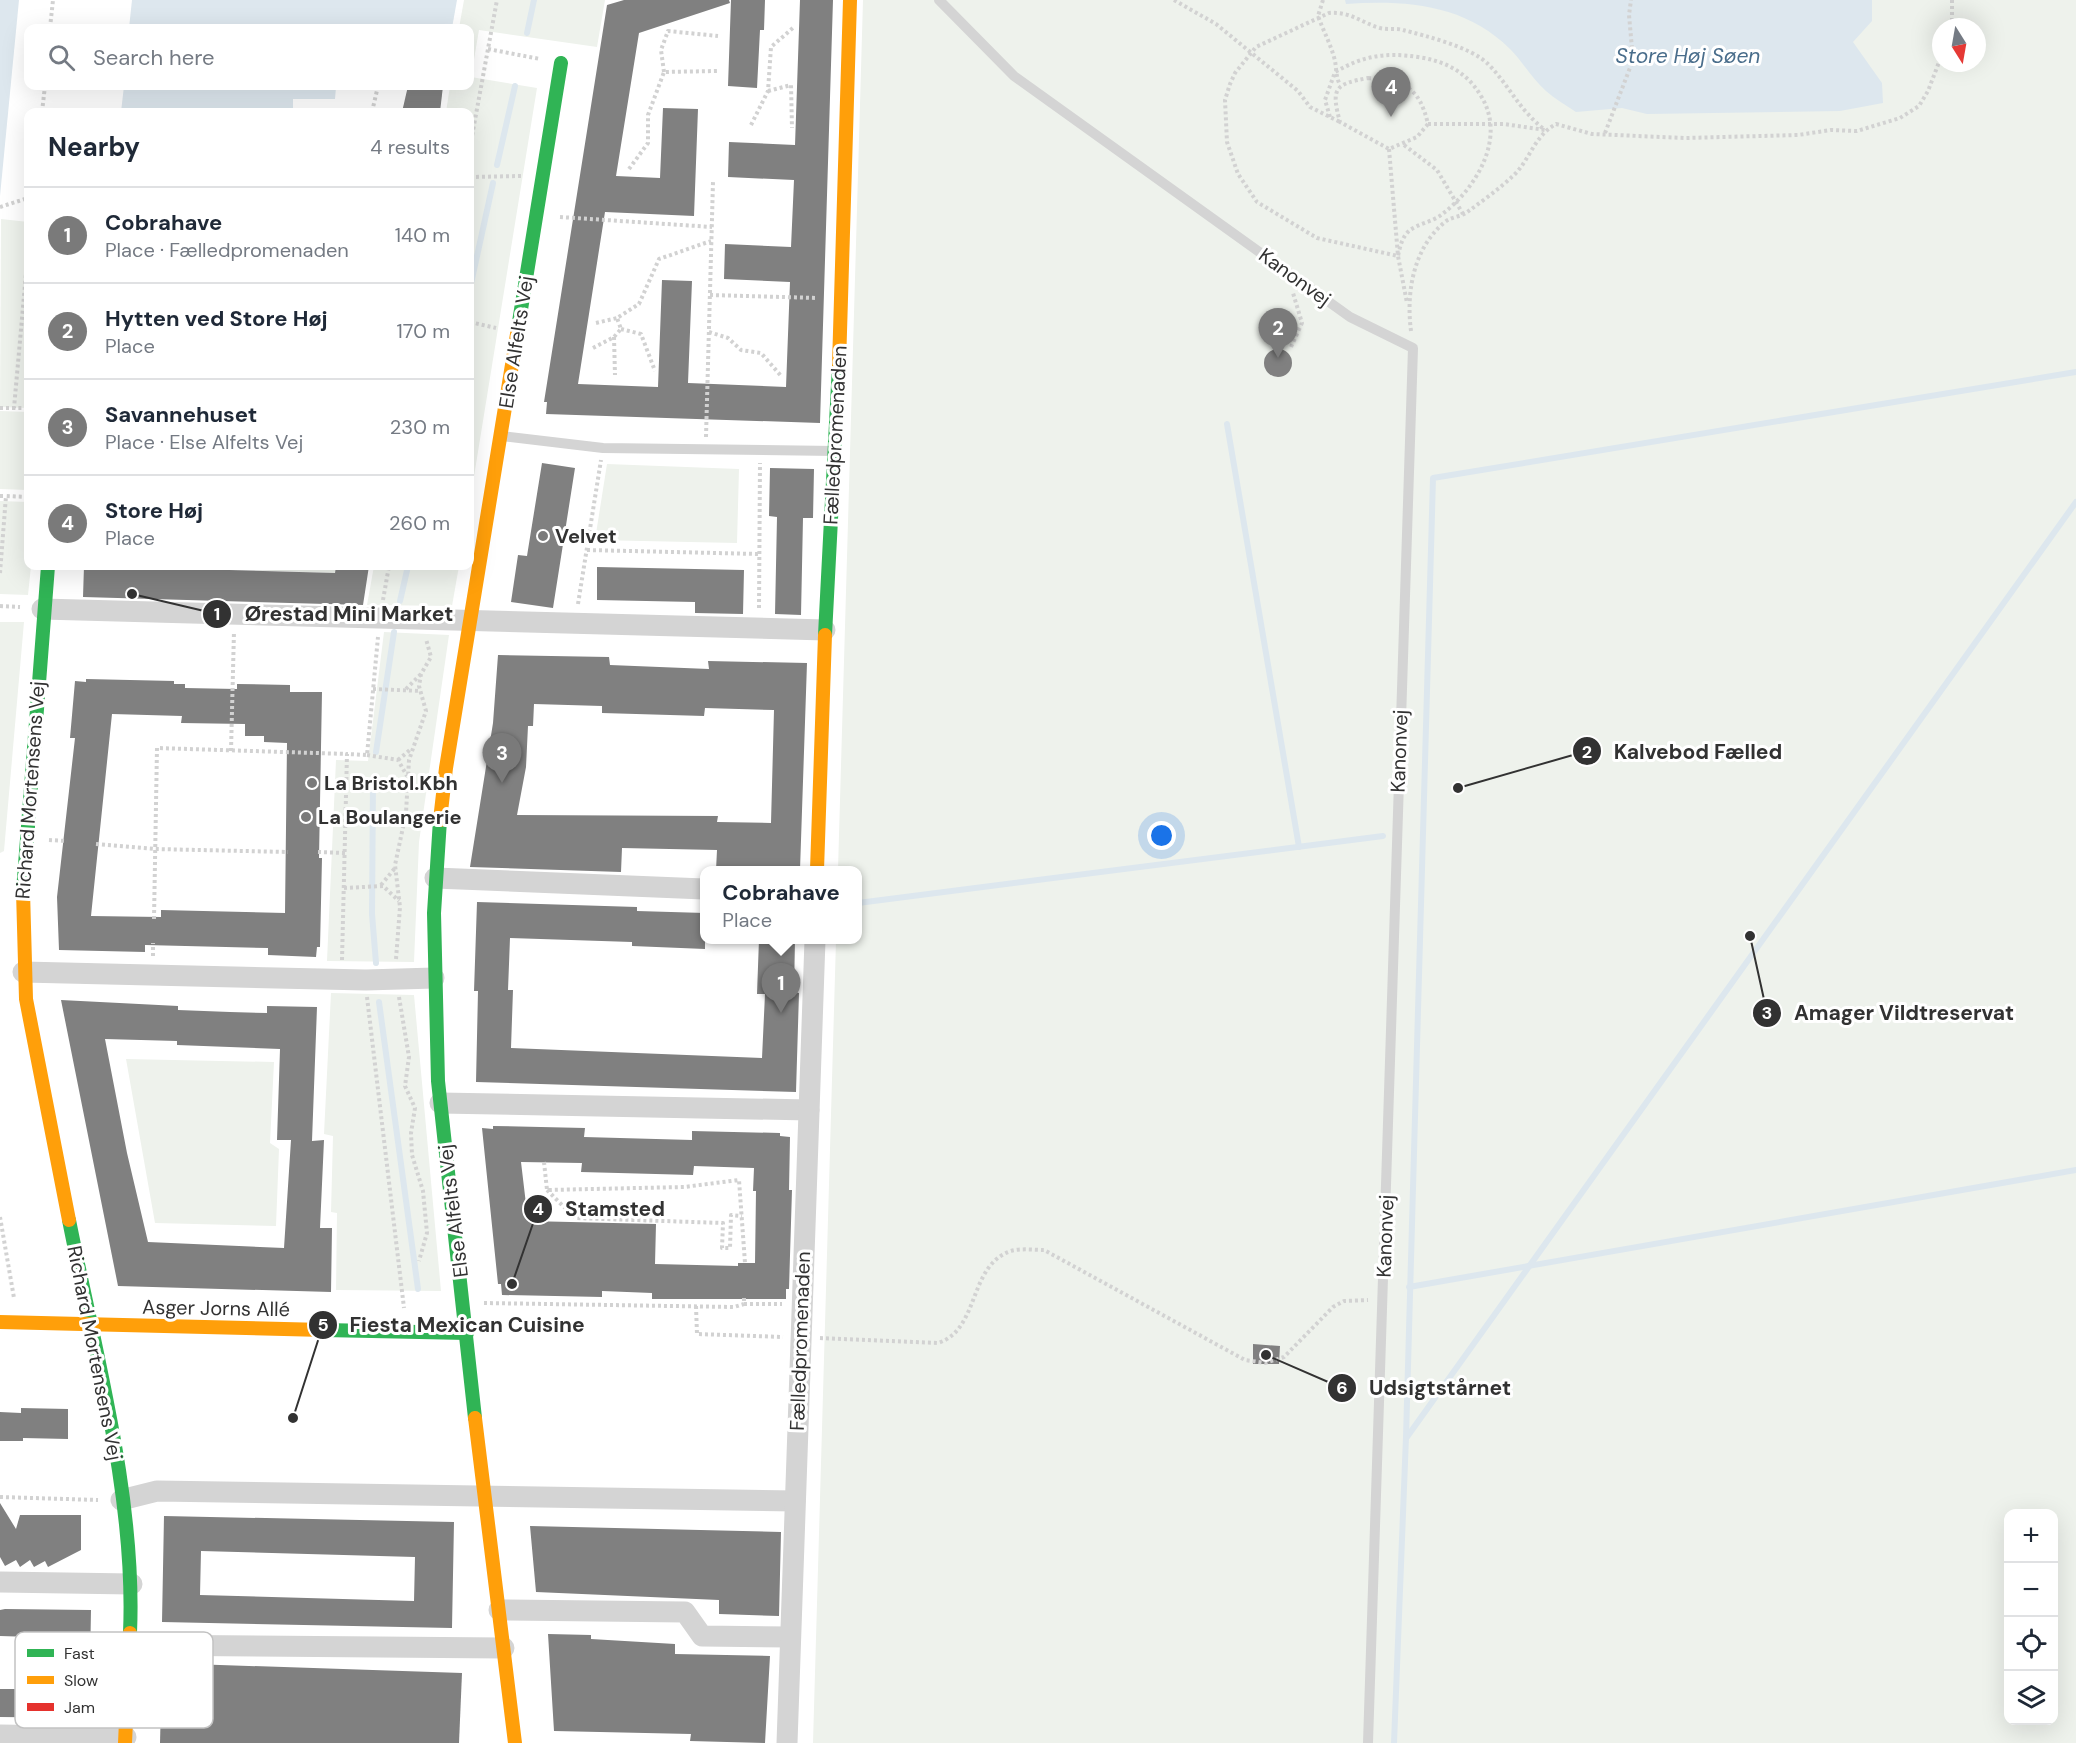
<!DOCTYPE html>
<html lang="en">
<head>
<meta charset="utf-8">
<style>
	body { margin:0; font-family:"DM Sans",sans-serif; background:#f6f6f7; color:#1f2937 }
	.controls { position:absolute; right:18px; bottom:18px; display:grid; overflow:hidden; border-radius:12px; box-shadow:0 6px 24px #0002 }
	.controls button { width:54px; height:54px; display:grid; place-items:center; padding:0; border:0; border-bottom:2px solid #e0e1e3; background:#fff; color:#1f2937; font:30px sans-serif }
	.compass { position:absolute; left:1932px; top:18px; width:54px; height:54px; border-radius:50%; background:#fff; box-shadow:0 6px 24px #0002; rotate:169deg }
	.you { position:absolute; left:1162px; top:836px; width:21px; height:21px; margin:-15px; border:4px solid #fff; border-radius:50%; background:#1a73e8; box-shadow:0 0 0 9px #1a73e833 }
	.badge { display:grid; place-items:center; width:39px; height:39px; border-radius:50%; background:#7a7a7a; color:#fff; font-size:20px; font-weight:700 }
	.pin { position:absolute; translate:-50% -50px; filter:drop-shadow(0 2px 3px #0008) }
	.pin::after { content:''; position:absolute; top:32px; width:21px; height:18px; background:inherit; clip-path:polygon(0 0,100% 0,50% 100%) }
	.popup { position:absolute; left:700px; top:866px; width:162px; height:78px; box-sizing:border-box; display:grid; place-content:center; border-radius:12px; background:#fff; filter:drop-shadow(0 2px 4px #0005); font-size:20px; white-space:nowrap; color:#747a83 }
	.popup b { font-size:22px; color:#1f2937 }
	.popup::after { content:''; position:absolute; left:50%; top:100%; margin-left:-12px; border:12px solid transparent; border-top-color:#fff }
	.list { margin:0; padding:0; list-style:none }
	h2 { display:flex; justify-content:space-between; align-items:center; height:78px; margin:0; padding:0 24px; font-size:26px }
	h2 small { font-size:20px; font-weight:400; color:#747a83 }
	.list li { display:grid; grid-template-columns:39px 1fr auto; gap:18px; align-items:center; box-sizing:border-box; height:96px; padding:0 24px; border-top:2px solid #e0e1e3 }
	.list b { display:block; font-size:22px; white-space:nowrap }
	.list p { margin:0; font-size:20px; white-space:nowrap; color:#747a83 }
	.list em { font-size:20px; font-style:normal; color:#747a83 }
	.icon { flex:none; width:33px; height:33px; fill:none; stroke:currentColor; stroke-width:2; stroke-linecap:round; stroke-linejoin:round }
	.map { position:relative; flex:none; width:2076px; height:1743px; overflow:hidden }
	.search { position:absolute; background:#fff; box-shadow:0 6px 24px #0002; left:24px; top:24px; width:450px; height:66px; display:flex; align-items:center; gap:15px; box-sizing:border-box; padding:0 21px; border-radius:12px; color:#747a83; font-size:22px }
	.panel { position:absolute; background:#fff; box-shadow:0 6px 24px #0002; left:24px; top:108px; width:450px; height:462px; border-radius:12px }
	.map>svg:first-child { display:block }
</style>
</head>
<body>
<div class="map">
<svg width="2076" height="1743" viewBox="0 0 2076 1743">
	<rect width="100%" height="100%" fill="#fff"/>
	<g fill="#eef2ec" fill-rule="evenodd">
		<polygon points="464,0 605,0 597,47 479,30 471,77 537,88 470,501 470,112 446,112 450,86 470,86 470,28 459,28"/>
		<path d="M863,0H2076V1743H813L836,940H858V870H838ZM1941,27H1977V63H1941ZM2008,1514H2054V1720H2008Z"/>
		<polygon points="1,219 28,222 28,408 0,407"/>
		<polygon points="0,411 28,412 28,490 0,489"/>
		<polygon points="607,464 739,469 737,543 595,540"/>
		<polygon points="0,501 28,502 28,566 31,566 28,595 0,594"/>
		<polygon points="133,566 336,566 335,573"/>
		<polygon points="374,566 459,566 452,606 367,605"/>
		<polygon points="0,622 24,622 4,851 0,853"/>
		<polygon points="384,632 449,635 419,842 414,962 327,961 336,760 368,761"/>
		<polygon points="331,993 414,995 441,1291 336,1290 337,1213 331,1212 333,1136 324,1134"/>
		<polygon points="126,1059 274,1062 270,1143 279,1149 276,1226 155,1223"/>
	</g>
	<g fill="#dde7ee">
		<polygon points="0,0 19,0 0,196"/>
		<polygon points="132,0 457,0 452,28 129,28"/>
		<path d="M1345,0H1872V21L1853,42L1882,83L1883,103L1840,111L1647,114L1622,108L1576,112C1566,105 1555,99 1546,91C1532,79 1523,62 1510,49C1465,4 1405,0 1346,4Z"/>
		<polygon points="124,86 340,86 336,87 335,99 293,99 293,112 121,112"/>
	</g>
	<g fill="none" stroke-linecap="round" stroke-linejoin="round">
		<g stroke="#dde7ee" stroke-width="6">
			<polyline points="527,33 534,0"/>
			<polyline points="497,165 515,86"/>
			<polyline points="470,288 493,183"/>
			<polyline points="1227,424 1299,847"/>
			<polyline points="400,601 408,566"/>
			<polyline points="376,752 394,632"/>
			<polyline points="373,782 372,914 376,963"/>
			<polyline points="858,903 1383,836"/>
			<polyline points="379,1002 418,1289"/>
			<polyline points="1409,1287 2076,1170"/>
			<polyline points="1407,1437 2076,502"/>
			<polyline points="1394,1743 1406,1437 1433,478 2076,372"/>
		</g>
	</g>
	<g fill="#808080" fill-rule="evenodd">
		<polygon points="624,0 729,0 730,3 639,33 616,176 660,178 663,108 698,109 694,216 605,212 578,384 658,387 662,280 692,281 688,383 786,387 790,282 724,279 725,244 791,247 794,180 728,177 729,142 795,145 800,0 833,0 820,423 546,414 547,402 544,402 607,5"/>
		<polygon points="731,0 765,0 764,30 760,30 757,88 728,86"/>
		<polygon points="408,86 443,86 440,112 402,112"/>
		<circle cx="1278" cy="363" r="14"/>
		<polygon points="542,463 575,468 553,608 511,602 518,555 527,556"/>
		<polygon points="770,468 814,469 813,518 803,518 801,615 775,614 777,517 769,516"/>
		<polygon points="84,566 335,573 336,566 369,566 363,605 83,597"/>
		<polygon points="597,567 744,570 743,614 695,613 695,602 597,600"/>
		<path d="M498,655L609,657L610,665L709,669L708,661L807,663L800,870H716L717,850L622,848L621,872L470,867L493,723ZM534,704L602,706V713L704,716L705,708L774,710L771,823L717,822L718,816L517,815L526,767L528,726H533Z"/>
		<path d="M86,679L174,681V684H185V688L237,689V684L290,685V692H322L319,858H322L320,947H317L316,957L268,955V948L145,945V952L59,950L57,897L75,738H70L75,681L86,682ZM112,714L182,716L181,723L245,724V736H264V742L287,743L285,913L161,910V917L91,916Z"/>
		<polygon points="477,902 637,907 637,911 705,913 705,949 632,946 632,942 510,938 508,990 513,990 511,1048 762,1058 765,994 757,994 759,939 795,939 794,992 799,993 796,1092 476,1082 478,991 474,991"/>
		<path d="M61,1000L178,1006V1010L230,1012L267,1013V1006L317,1007L312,1141L324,1140L320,1228H332L331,1292L118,1286ZM105,1039L177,1041V1045L280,1049L277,1140H291L284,1248L148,1242L127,1153Z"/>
		<path d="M493,1126L585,1128L584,1137L692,1140V1131L780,1133V1136L790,1137L789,1190H792L789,1289H786V1299H652V1293L602,1291V1297L502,1295L501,1284H498L482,1128L493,1129ZM521,1162L582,1163L581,1172L693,1175L694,1166L754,1168L753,1191H756L755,1263H738V1266L655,1264L656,1224L528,1221Z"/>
		<polygon points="1253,1344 1280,1346 1279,1364 1253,1364"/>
		<polygon points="21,1408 68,1409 68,1439 23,1438 23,1441 0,1441 0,1412 21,1413"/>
		<polygon points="0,1503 16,1529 20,1515 81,1515 81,1550 48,1567 45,1561 34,1567 30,1560 20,1567 16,1560 5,1566 0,1557"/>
		<path d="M164,1516L454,1522L452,1628L162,1622ZM201,1551L415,1557L414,1601L200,1595Z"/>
		<polygon points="530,1526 781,1532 779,1616 719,1614 719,1600 536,1592"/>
		<polygon points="5,1609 91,1610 89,1718 0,1717 0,1689 28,1689 28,1681 54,1682 55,1644 32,1643 32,1637 0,1636 0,1610"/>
		<polygon points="548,1634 591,1635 591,1639 675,1644 675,1654 770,1656 765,1743 690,1741 691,1734 554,1731"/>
		<polygon points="162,1663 462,1673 459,1743 160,1743"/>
	</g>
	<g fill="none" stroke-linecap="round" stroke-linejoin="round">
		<g stroke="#d2d2d2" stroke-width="4" stroke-dasharray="3 3" stroke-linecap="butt">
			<polyline points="1174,0 1216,24 1298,91 1310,107 1340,122"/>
			<path d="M1323,0L1318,16C1323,30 1330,43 1334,57C1337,67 1335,75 1340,85"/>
			<polyline points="1952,27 1952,0"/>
			<polyline points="50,28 53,0"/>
			<polyline points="488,49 540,59"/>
			<polyline points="664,72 661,50 668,31 718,36"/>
			<path d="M1368,78C1404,81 1419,86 1428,124L1417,137L1389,149L1340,122C1331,89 1334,84 1368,78Z"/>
			<polyline points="768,91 791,85 792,128"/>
			<polyline points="42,112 45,86"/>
			<polyline points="372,112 378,86"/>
			<path d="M1330,117L1325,100L1335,72C1363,56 1385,52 1418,57C1445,61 1467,72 1481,96C1507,138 1476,189 1441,215C1432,222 1417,224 1409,231C1402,237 1400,247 1398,256L1317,238L1257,202L1238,174L1227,142L1225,100L1230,84L1235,73L1256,47L1329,13C1350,11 1362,23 1380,28C1388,30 1396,28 1403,30C1426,36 1471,47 1488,64C1510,86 1518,109 1545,130"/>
			<polyline points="1428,124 1504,124 1545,130"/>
			<polyline points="751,125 768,91 771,47 794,27"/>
			<polyline points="1605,133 1633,60 1629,15 1631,0"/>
			<polyline points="1404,145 1437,170 1463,214"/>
			<polyline points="470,147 497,0"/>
			<polyline points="1389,149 1398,256 1407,303"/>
			<polyline points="629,169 648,143 648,115 664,72 717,71"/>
			<polyline points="470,177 521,176"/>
			<polyline points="0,207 28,198"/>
			<polyline points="560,217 712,227"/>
			<polyline points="28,251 14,408 28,408"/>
			<polyline points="710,295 817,298"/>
			<polyline points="470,322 496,328"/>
			<polyline points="596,323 617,318"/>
			<polyline points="621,329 641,334 655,371"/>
			<path d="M1411,331C1406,293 1413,248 1445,222C1451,217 1459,217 1466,213C1481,202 1499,189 1513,176C1530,160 1534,136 1556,124L1592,134L1685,138L1798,135L1831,130L1857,131L1900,118L1919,106L1928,91L1941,57"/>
			<polyline points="709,332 728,338 741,350 761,353 782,377"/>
			<polyline points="614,337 615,375"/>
			<polyline points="1291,347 1302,323 1293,293"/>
			<polyline points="593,348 614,337 621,329 617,318 639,304 659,259 711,241"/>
			<polyline points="0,408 14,408"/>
			<polyline points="706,437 713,182"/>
			<polyline points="0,496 6,496"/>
			<polyline points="587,550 759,554"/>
			<polyline points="188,567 188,566"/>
			<polyline points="0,573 6,496 28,497"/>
			<polyline points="383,600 389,566"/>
			<polyline points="578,604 601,460"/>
			<polyline points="0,606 20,607"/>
			<polyline points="759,608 760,463"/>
			<polyline points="373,689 421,691"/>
			<polyline points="406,689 421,674"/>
			<polyline points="231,751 234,631"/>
			<polyline points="367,755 398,760 407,776"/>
			<polyline points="398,760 411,749"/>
			<polyline points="49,840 67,841"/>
			<polyline points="96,844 155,849 288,852"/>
			<polyline points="318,852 345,853"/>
			<polyline points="381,885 395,868"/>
			<polyline points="344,888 383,886 399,901"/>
			<polyline points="154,919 157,748 347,754"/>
			<polyline points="153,956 153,943"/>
			<polyline points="396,959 400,907 395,865 406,813 409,760 426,711 419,686 421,674 431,657 426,639"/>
			<polyline points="342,960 347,754 367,755 378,637"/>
			<polyline points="367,997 404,1308"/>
			<polyline points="399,997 409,1057 405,1086 415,1108 411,1133 412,1155 423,1191 427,1233 419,1261"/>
			<polyline points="544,1162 547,1190 684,1187 739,1180 745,1263"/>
			<polyline points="547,1190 575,1218 723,1223 722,1248 730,1248 731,1215 742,1216"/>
			<polyline points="0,1217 14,1298"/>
			<polyline points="744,1298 744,1304 782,1304"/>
			<polyline points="484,1303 734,1307 744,1304"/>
			<polyline points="696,1306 697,1334 783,1337"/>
			<path d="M820,1338L938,1343C980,1330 968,1265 1011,1251C1021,1248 1035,1250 1044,1250L1245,1360L1265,1363L1284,1357L1333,1307L1344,1301L1368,1300"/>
			<polyline points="0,1497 98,1500"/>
		</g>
		<g stroke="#d4d4d4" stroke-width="10">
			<polyline points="939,0 1014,76 1350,317 1413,348 1368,1743"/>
			<polyline points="501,436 603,448 835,451"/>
		</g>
		<g stroke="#d4d4d4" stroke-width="21">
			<polyline points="42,609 825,630"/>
			<polyline points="435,878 704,889"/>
			<polyline points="23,972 366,980 434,978"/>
			<polyline points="440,1103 809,1110"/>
			<polyline points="121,1500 157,1491 795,1501"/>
			<polyline points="0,1582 132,1584"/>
			<polyline points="499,1610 685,1612 702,1636 790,1637"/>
			<polyline points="129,1645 504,1648"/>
			<polyline points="0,1735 126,1737"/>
			<polyline points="787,1743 815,940"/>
		</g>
		<g stroke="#30b455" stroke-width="14">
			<polyline points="518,328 561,63"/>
			<polyline points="825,635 839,365"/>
			<polyline points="440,820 434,913 438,1081 475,1418"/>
			<polyline points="23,891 48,566"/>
			<path d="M69,1220C95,1352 136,1499 130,1633"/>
			<polyline points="324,1330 467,1333"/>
		</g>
		<g stroke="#ff9f0a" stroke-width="14">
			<polyline points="839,365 850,0"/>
			<polyline points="440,820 446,768 518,328"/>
			<polyline points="817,870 825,635"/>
			<polyline points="23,891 26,999 69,1220"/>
			<polyline points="0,1322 324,1330"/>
			<polyline points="475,1418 515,1743"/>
			<polyline points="125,1743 130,1633"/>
		</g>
	</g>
	<g fill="#7a7a7a" stroke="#fff" stroke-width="2">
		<circle cx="543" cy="536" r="6"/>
		<circle cx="312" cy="783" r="6"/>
		<circle cx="306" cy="817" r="6"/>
	</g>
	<g text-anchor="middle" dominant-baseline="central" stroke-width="6" stroke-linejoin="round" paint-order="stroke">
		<g font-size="20" fill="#323232" stroke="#fff">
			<text transform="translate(1295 277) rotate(36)">Kanonvej</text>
			<text transform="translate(516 342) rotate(-81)">Else Alfelts Vej</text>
			<text transform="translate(835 435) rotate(-87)">Fælledpromenaden</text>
			<text transform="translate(1399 751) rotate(-88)">Kanonvej</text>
			<text transform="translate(30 790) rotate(-86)">Richard Mortensens Vej</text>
			<text transform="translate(453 1211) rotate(-97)">Else Alfelts Vej</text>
			<text transform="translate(1385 1236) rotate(-88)">Kanonvej</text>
			<text transform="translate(216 1308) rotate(1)">Asger Jorns Allé</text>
			<text transform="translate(800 1341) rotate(-88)">Fælledpromenaden</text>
			<text transform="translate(95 1353) rotate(79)">Richard Mortensens Vej</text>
		</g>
		<g font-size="20" font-weight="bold" fill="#323232" stroke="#fff" text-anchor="start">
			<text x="555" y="536">Velvet</text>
			<text x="324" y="783">La Bristol.Kbh</text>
			<text x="318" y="817">La Boulangerie</text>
		</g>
		<g font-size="21" font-style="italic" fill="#496d8b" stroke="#fff">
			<text x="1688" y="56">Store Høj Søen</text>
		</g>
	</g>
	<rect x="15" y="1632" width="198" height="96" rx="9" fill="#fff" stroke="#c2c2c2" stroke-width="1.5"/>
	<rect x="27" y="1649" width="27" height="8" fill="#30b455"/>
	<rect x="27" y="1676" width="27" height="8" fill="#ff9f0a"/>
	<rect x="27" y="1703" width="27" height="8" fill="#e5322d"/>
	<g font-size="16" fill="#323232">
		<text x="64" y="1659">Fast</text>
		<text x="64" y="1686">Slow</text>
		<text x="64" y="1713">Jam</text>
	</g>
	<path fill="none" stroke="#323232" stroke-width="2" d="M132 594L217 614M1458 788L1587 751M1750 936L1767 1013M512 1284L538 1209M293 1418L323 1325M1266 1355L1342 1388"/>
	<g fill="#323232" stroke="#fff" stroke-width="2">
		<circle cx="132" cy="594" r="6"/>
		<circle cx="1458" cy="788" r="6"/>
		<circle cx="1750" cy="936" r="6"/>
		<circle cx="512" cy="1284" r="6"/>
		<circle cx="293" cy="1418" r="6"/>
		<circle cx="1266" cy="1355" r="6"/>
		<circle cx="217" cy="614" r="15"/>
		<circle cx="1587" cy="751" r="15"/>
		<circle cx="1767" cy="1013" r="15"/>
		<circle cx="538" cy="1209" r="15"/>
		<circle cx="323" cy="1325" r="15"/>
		<circle cx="1342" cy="1388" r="15"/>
	</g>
	<g font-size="18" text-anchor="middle" font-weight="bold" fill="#fff">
		<text x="217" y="620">1</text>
		<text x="1587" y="758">2</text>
		<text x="1767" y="1019">3</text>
		<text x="538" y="1215">4</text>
		<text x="323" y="1331">5</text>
		<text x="1342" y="1394">6</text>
	</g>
	<g font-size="21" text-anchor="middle" font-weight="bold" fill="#323232" stroke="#fff" stroke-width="6" stroke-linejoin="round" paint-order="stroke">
		<text x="349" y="621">Ørestad Mini Market</text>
		<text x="1698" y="759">Kalvebod Fælled</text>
		<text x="1904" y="1020">Amager Vildtreservat</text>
		<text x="615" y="1216">Stamsted</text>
		<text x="467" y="1332">Fiesta Mexican Cuisine</text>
		<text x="1440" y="1395">Udsigtstårnet</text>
	</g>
</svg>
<div class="controls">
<button>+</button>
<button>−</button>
<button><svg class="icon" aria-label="locate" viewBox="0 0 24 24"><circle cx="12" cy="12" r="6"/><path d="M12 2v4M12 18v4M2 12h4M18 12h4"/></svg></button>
<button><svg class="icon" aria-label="layers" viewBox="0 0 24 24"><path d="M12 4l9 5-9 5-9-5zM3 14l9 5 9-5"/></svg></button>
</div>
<svg class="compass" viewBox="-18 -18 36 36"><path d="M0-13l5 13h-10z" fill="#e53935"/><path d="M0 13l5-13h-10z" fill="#747a83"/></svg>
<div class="you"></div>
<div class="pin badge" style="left:781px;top:1013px">1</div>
<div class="popup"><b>Cobrahave</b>Place</div>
<div class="pin badge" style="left:1278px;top:358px">2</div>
<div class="pin badge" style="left:502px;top:783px">3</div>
<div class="pin badge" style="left:1391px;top:117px">4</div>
<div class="search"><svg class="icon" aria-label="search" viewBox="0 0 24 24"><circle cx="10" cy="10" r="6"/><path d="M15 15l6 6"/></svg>Search here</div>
<section class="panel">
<h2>Nearby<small>4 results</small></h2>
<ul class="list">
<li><span class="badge">1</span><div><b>Cobrahave</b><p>Place · Fælledpromenaden</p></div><em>140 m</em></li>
<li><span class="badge">2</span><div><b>Hytten ved Store Høj</b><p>Place</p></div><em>170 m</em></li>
<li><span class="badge">3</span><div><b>Savannehuset</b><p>Place · Else Alfelts Vej</p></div><em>230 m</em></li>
<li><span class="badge">4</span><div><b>Store Høj</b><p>Place</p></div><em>260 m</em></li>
</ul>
</section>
</div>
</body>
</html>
